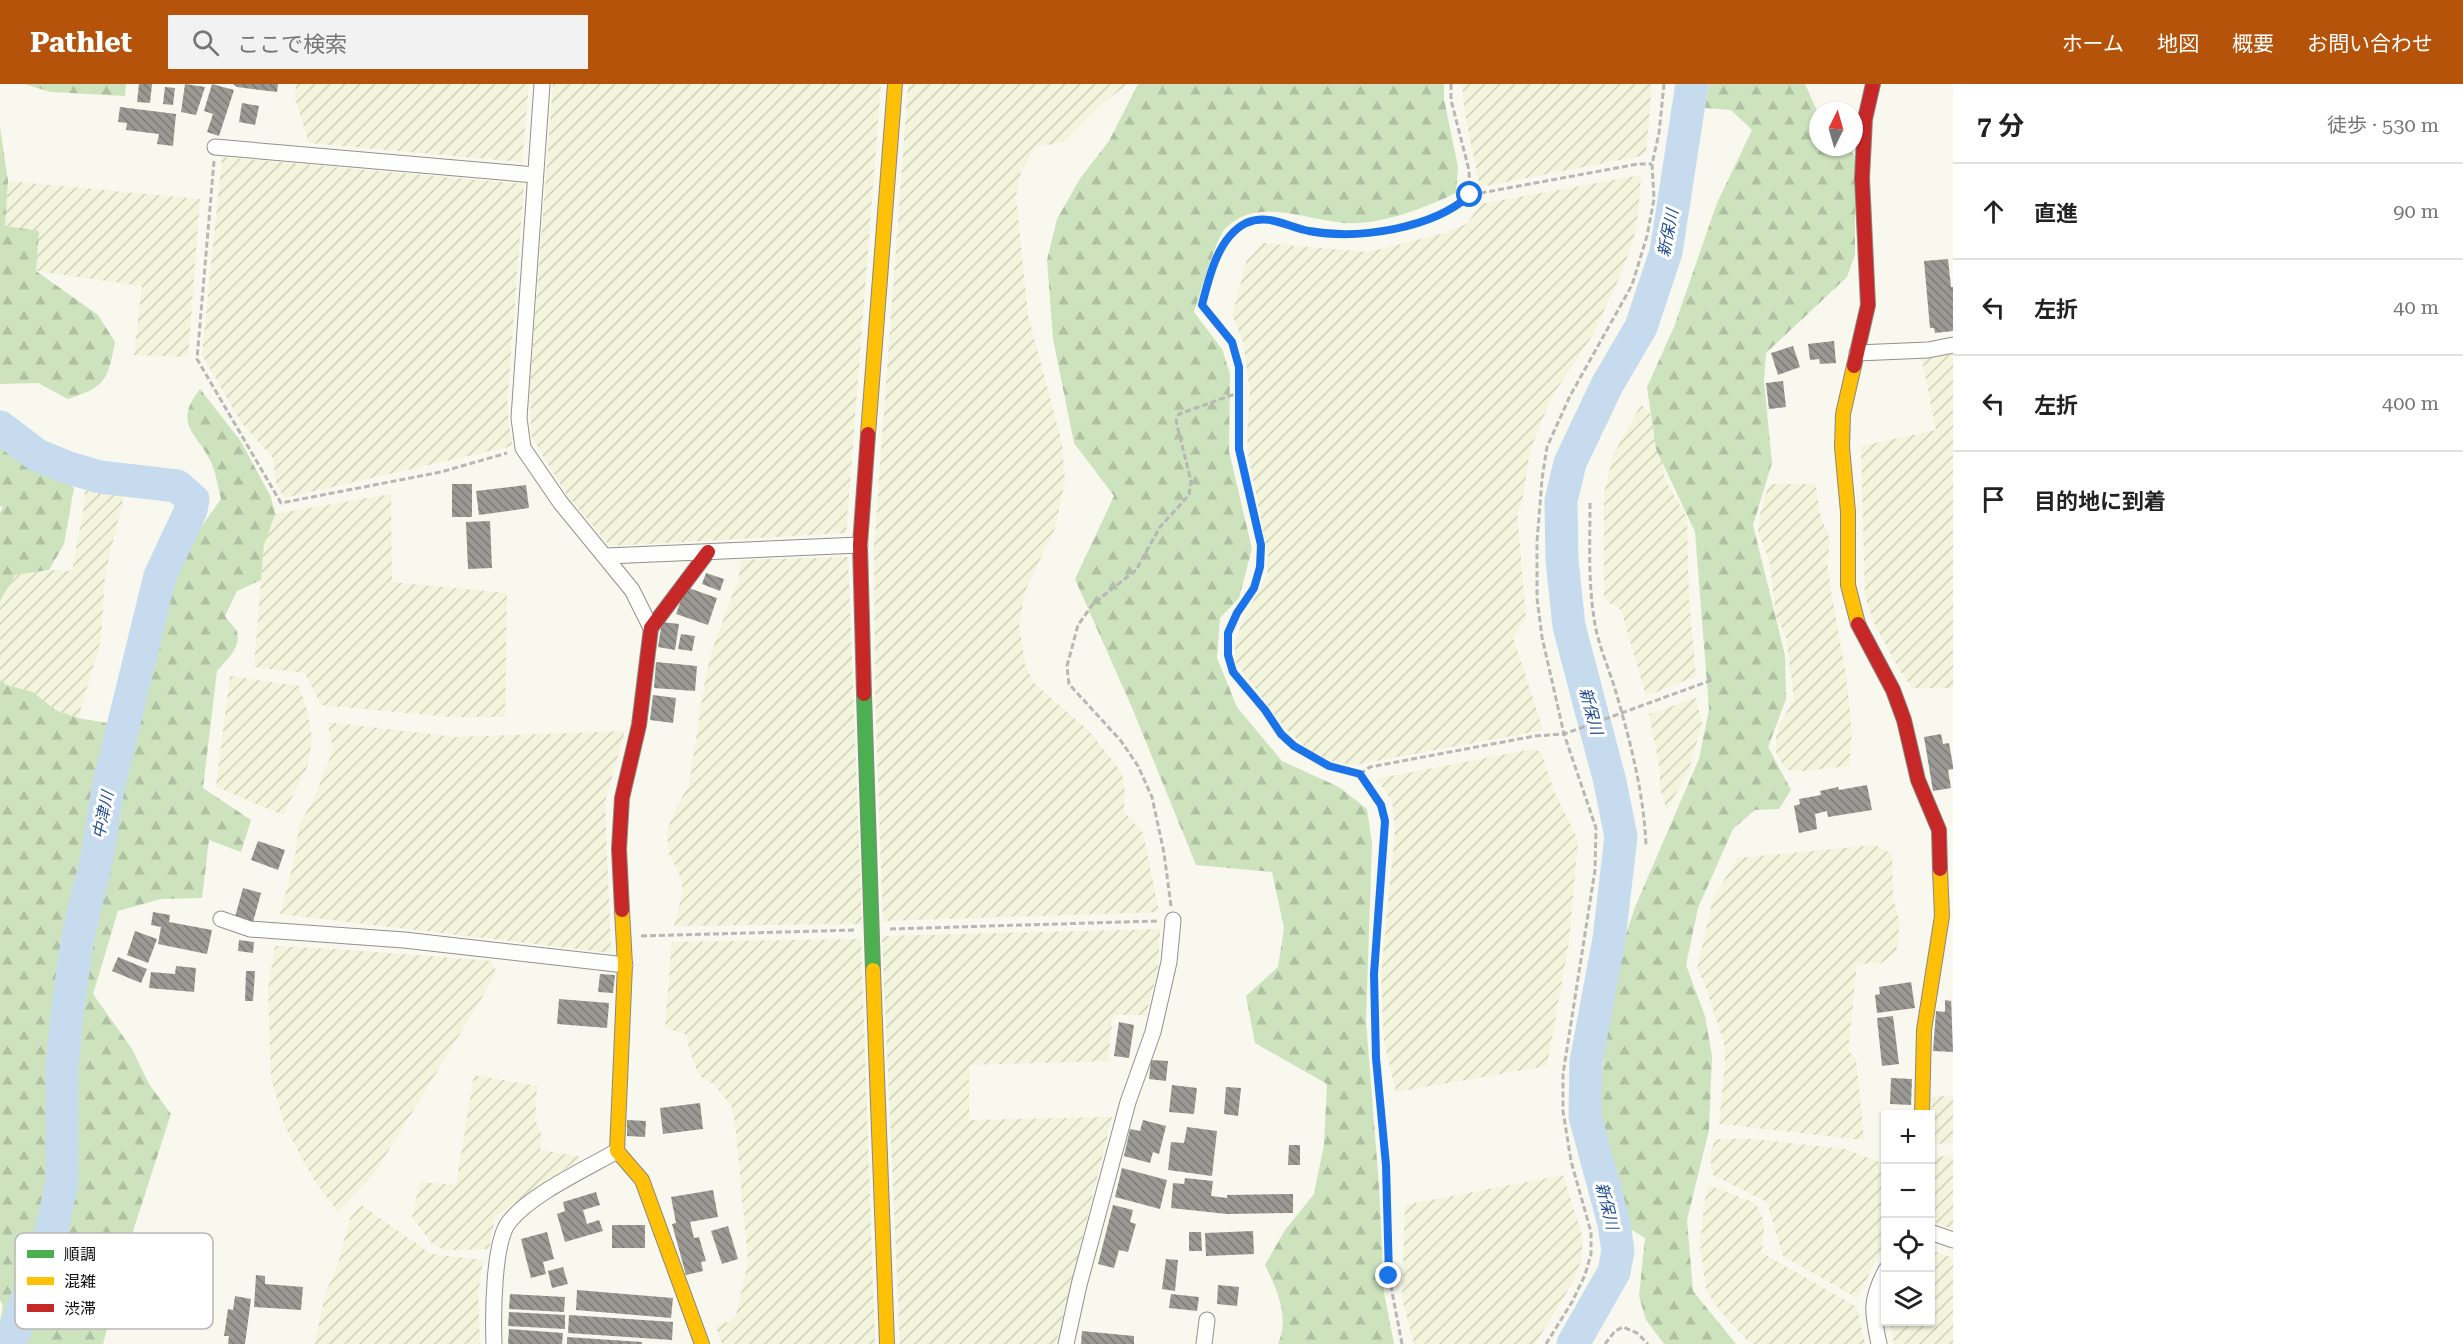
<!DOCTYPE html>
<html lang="ja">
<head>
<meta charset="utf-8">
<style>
	body { margin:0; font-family:"Roboto Serif","Noto Sans JP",serif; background:#f2f2f2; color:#222 }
	.controls { position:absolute; right:18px; bottom:18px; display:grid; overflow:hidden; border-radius:0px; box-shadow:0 2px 4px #0004 }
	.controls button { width:54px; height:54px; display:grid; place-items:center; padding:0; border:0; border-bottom:2px solid #e0e0e0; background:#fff; color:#222; font:30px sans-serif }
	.compass { position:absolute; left:1809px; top:18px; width:54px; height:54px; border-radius:50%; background:#fff; box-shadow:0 2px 4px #0004; rotate:5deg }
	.stop { position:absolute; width:18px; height:18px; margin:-14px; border:4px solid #1a73e8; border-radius:50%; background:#fff }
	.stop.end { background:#1a73e8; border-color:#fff; box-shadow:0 2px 6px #0008 }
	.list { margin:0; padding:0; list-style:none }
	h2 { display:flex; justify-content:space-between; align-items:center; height:78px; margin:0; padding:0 24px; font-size:26px }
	h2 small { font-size:20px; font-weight:400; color:#767676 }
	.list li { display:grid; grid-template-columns:39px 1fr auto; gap:18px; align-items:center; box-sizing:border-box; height:96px; padding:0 24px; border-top:2px solid #e0e0e0 }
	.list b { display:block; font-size:22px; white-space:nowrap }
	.list em { font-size:20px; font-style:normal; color:#767676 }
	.icon { flex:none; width:33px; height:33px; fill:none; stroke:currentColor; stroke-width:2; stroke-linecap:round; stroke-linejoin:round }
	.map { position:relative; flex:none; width:1953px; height:1260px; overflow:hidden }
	header { display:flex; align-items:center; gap:36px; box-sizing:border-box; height:84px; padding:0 30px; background:#b45309; color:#fff }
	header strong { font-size:28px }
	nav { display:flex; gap:33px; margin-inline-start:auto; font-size:21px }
	.search { width:420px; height:54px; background:#f2f2f2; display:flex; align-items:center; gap:15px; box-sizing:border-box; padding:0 21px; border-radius:0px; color:#767676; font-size:22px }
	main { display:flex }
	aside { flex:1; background:#fff }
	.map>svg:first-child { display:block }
</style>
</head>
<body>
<header>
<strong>Pathlet</strong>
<div class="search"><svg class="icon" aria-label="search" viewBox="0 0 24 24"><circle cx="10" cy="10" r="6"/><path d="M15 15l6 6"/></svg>ここで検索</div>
<nav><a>ホーム</a><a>地図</a><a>概要</a><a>お問い合わせ</a></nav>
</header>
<main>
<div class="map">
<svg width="1953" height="1260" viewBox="0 0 1953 1260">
	<defs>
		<pattern id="farmland-furrows" width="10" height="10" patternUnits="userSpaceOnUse" patternTransform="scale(1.5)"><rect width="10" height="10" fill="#f2f4db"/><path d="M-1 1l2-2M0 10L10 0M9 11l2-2" fill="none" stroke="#ced0bb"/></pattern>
		<pattern id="forest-firs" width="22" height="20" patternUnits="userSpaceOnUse" patternTransform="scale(1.5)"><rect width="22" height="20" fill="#cde3be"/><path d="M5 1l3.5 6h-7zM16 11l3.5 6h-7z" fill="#afc1a2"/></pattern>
		<pattern id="building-back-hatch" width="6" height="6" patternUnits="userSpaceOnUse" patternTransform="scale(1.5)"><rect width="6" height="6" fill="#9a9994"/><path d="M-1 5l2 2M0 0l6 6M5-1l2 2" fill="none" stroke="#7c7b77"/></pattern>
	</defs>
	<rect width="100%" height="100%" fill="#f8f8ee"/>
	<g fill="url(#farmland-furrows)">
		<polygon points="296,0 529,0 522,78 309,59 295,14"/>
		<polygon points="553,0 881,0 846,449 610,462 567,411 531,352 530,298"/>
		<polygon points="908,0 1127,0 1099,23 1065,58 1035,63 1021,88 1016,112 1028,231 1062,359 1065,397 1055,444 1026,505 1019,539 1025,580 1033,598 1090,648 1122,689 1125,707 1124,728 1143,749 1159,828 883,837 875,609 874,463"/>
		<polygon points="1462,0 1652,0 1646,68 1641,72 1480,103 1465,30"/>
		<polygon points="222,73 524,100 507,321 512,362 284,414 276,398 273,374 241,338 202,271"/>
		<polygon points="1641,91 1639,121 1634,154 1623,185 1594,249 1552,312 1530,366 1522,419 1517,428 1526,534 1513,553 1543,646 1354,681 1330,677 1305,663 1283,642 1235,577 1235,557 1245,532 1267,491 1268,470 1249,375 1247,352 1250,308 1243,257 1232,231 1247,176 1262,159 1369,168 1445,149 1468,139 1480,120"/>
		<polygon points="8,97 200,115 188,273 134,271 142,202 36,187 5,142"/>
		<polygon points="1953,270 1953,604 1913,604 1900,587 1875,541 1865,513 1861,362 1936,346 1922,275"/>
		<polygon points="1641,321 1649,327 1662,361 1664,394 1687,434 1689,517 1696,592 1646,612 1621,526 1608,518 1604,512 1604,409 1613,371"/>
		<polygon points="1769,400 1816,400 1819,427 1830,456 1827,477 1831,508 1846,591 1852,648 1849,682 1804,687 1786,686 1776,668 1776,654 1780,640 1794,615 1786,553 1776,532 1770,479 1758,448 1761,425"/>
		<polygon points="85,401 125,407 105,491 101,555 78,634 55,626 33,608 7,601 0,596 0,517 14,491 49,486 72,487 84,423"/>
		<polygon points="391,410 392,498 507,509 505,633 451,633 321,621 305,589 254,583 264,461 274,430"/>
		<polygon points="848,473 862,840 674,842 683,807 681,794 669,770 667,747 676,724 689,701 706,590 714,561 739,493 741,476"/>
		<polygon points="230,592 299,602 307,626 312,653 308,681 283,731 216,703"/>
		<polygon points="1696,614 1702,640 1689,685 1667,726 1660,705 1660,686 1649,630"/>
		<polygon points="327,638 456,653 625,647 605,718 611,869 280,830 295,773 299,741 314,715 333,665"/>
		<polygon points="1533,665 1541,668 1554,707 1578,756 1569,858 1547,982 1396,1008 1384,959 1381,891 1395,746 1392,716 1376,695"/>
		<polygon points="1875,761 1892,770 1893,815 1900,838 1896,868 1881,879 1857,880 1848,966 1856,975 1864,1056 1719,1040 1725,978 1724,959 1704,898 1697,885 1713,815 1737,774"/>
		<polygon points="1160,845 1158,885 1146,931 1113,931 1108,977 969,981 969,1036 1112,1033 1056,1260 900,1260 882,852"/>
		<polygon points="861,855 875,1260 722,1260 715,1240 729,1238 736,1231 748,1178 736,1049 733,1025 715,1001 701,993 694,980 685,950 665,944 672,858"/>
		<polygon points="275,862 349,866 493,877 496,888 480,917 376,1087 338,1128 314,1096 285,1043 271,994 268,905"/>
		<polygon points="474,991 537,1002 535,1035 542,1052 540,1066 582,1073 495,1133 489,1165 445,1166 433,1161 412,1133 420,1098 456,1101"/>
		<polygon points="1953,1011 1953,1059 1932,1060 1931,1013"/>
		<polygon points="1715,1055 1753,1055 1845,1065 1885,1080 1885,1159 1857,1214 1783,1172 1767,1118 1713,1091 1710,1072"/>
		<polygon points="1953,1072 1953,1145 1931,1137 1930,1104 1933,1073"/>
		<polygon points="1563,1091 1582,1151 1582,1174 1574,1196 1535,1260 1414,1260 1402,1214 1405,1121"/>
		<polygon points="1709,1101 1755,1119 1761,1129 1764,1141 1762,1169 1857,1223 1865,1260 1753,1260 1743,1253 1717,1223 1706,1206 1700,1160 1705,1115"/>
		<polygon points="361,1121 431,1170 483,1176 478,1211 480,1260 315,1260 325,1210 338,1180 350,1134"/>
		<polygon points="1931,1166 1953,1174 1953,1260 1894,1260 1891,1238 1930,1238"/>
	</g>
	<g fill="url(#forest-firs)">
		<polygon points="24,0 126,0 125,12 51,8"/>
		<path d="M1138,0H1444V15L1458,83L1456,109C1426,123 1394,136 1360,139C1319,143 1258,107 1224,146C1216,155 1199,213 1194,228L1222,265L1230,290L1229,367L1252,465L1239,514L1220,534L1217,574L1237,623L1282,677L1339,703L1367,725L1372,759L1366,937L1379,1102L1384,1209L1394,1260H1278C1290,1233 1277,1206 1265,1181L1285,1146L1314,1110L1324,1060L1327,1000L1255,959L1246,912L1278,883L1284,844L1272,788L1196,781L1133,626L1075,495L1114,412L1074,359L1053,255L1047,176L1057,135L1081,93L1109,57Z"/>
		<polygon points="1709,0 1805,0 1818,29 1818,63 1847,63 1855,72 1855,171 1847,193 1766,269 1764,297 1772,379 1753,441 1785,571 1786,615 1768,663 1791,706 1779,725 1755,726 1733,745 1698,824 1686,881 1705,932 1712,972 1709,1046 1687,1136 1693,1207 1736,1260 1664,1260 1646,1236 1639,1212 1645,1154 1627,1143 1607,1072 1599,1019 1612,892 1635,823 1699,675 1709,625 1695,448 1656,365 1647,303 1674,243 1717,119 1752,46 1731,26 1705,24"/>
		<path d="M0,43L8,97L5,142L39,147L36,187L98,231L115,258C108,295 106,303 68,315L38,299L0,300Z"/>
		<path d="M200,305L240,356L271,413L275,430L264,461L261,496L237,507L225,532C228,537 235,543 237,548C242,563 225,578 217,587L203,704L251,736L241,768L209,756L202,814L161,815L118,827L93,910L132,965L149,1000L171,1030L134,1144L103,1260H0V1237L3,1222L0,1216V596L7,601L33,608L55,626L78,634L113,640L146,520L221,415C218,403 216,389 211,378C197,348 172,341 200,305Z"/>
		<polygon points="0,353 59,390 74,404 64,460 49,486 15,491 0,517 0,429 3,423 0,422"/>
	</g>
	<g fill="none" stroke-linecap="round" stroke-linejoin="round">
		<g stroke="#c7dbef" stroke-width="33">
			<polyline points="0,343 37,371 69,384 100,393 177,402 193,416 191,426 160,492 108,704 97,774 78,852 67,930 62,985 62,1098 50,1153 10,1260"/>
			<polyline points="1573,1260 1614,1188 1618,1167 1614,1140 1585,1032 1586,978 1609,855 1621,753 1610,698 1569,542 1562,476 1561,417 1570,379 1607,301 1641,243 1666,168 1692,0"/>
		</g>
	</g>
	<g fill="url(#building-back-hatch)">
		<polygon points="139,0 152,0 150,19 137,18"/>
		<polygon points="185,0 205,3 196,31 181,28"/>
		<polygon points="212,0 234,6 219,52 207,48 213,30 204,27"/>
		<polygon points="233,0 278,0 277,8 237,3"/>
		<polygon points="165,3 175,4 173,21 163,20"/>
		<polygon points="242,19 259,22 255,41 239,38"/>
		<polygon points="120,23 176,30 173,62 157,60 159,50 126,46 127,39 118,38"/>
		<polygon points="1948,175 1951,203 1953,203 1953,247 1935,249 1934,244 1930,244 1924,177"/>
		<polygon points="1834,257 1836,279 1820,280 1819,275 1810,276 1808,260"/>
		<polygon points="1793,262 1800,283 1778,291 1771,269"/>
		<polygon points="1783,297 1786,323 1769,325 1766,299"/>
		<rect x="452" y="400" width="20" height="33"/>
		<polygon points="526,401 529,424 479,431 476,407"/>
		<polygon points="490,437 492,484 468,485 466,438"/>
		<polygon points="706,489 724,495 720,507 702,500"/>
		<polygon points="686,503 717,514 708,541 676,530"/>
		<polygon points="662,538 679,540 675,566 658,563"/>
		<polygon points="681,550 695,552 692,567 678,565"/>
		<polygon points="656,578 697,582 695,607 654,604"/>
		<polygon points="653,611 676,614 673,639 650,636"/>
		<polygon points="1941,650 1943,660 1949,659 1953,682 1953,685 1948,686 1951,704 1933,707 1924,653"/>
		<polygon points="1867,701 1872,726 1828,733 1827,727 1815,730 1817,745 1799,749 1794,722 1800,720 1799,715 1821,711 1820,707 1838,703 1839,706"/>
		<polygon points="258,757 285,766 278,786 251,776"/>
		<polygon points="243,804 261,809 253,838 235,833"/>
		<polygon points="153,828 170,831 169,838 212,846 207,870 158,860 161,843 151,841"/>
		<polygon points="135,847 157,855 148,879 127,871"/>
		<polygon points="239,856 254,858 253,869 238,867"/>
		<polygon points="118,873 147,885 141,899 112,887"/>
		<polygon points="176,882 196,884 194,908 149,904 151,888 175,890"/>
		<polygon points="246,887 255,887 253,917 245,917"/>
		<polygon points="600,890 615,891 613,909 598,908"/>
		<polygon points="1911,898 1915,924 1877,929 1875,911 1880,910 1879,903"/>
		<polygon points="1951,912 1953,968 1933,967 1936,927 1945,928 1945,916 1951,917"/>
		<polygon points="559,915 609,919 607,944 557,940"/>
		<polygon points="1893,932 1899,980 1882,982 1877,934"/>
		<polygon points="1119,938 1134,941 1129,974 1114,972"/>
		<polygon points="1151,976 1168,977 1166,997 1149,995"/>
		<polygon points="1891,994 1912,995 1911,1021 1890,1020"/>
		<polygon points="1172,1001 1197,1004 1194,1030 1169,1028"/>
		<polygon points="1226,1003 1241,1004 1238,1032 1224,1030"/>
		<polygon points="700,1019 703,1045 663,1050 660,1024"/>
		<polygon points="627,1036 646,1037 645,1053 627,1052"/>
		<polygon points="1143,1036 1166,1042 1159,1070 1153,1068 1150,1079 1124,1072 1130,1045 1140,1047"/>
		<polygon points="1187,1043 1217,1047 1212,1092 1168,1086 1171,1058 1184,1059"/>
		<polygon points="1289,1061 1300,1061 1300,1081 1288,1081"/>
		<polygon points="1122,1084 1167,1096 1160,1125 1115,1113"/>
		<polygon points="1185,1094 1213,1097 1211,1112 1227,1114 1227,1111 1293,1110 1293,1129 1227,1130 1171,1124 1173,1099 1184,1100"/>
		<polygon points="713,1106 718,1133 690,1138 694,1154 699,1153 706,1177 701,1178 703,1187 686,1191 672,1140 676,1139 671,1113"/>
		<polygon points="596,1108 600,1121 583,1126 587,1140 599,1136 603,1147 565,1158 557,1130 565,1127 563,1118"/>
		<polygon points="1113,1121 1133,1126 1130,1138 1136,1140 1128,1168 1119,1166 1114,1184 1098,1180"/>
		<rect x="612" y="1141" width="33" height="23"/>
		<polygon points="728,1142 738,1175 722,1180 711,1147"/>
		<polygon points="1253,1147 1254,1170 1206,1172 1205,1149"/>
		<polygon points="547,1148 554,1175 543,1178 546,1190 531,1194 521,1155"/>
		<polygon points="1189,1148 1201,1148 1202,1167 1189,1167"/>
		<polygon points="1166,1175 1178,1176 1175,1207 1162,1205"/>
		<polygon points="563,1183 568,1200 552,1204 548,1187"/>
		<polygon points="256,1191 265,1192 265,1200 303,1203 301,1226 254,1223"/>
		<polygon points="1218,1201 1239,1203 1237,1222 1217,1220"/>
		<polygon points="577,1206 673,1214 671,1234 576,1226"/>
		<polygon points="510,1210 565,1213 564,1228 509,1225"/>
		<polygon points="1171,1210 1199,1213 1197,1227 1169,1224"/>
		<polygon points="235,1212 251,1215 245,1260 228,1260 229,1252 224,1252 228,1225 233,1226"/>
		<polygon points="509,1228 565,1231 565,1245 508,1242"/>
		<polygon points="569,1231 673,1238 672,1256 568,1249"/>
		<polygon points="509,1245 563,1249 562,1260 508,1260"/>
		<polygon points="1082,1247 1134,1252 1134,1260 1081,1260"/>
		<polygon points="567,1253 642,1258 642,1260 567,1260"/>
	</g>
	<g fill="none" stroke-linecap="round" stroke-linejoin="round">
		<g stroke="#91918d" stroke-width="17">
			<g id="street">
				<polyline points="542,0 519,334 523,364 560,418 632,506 651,544"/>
				<polyline points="215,63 535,91"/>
				<polyline points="1857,269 1928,266 1953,261"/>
				<polyline points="607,472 860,461"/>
				<polyline points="221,835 250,845 404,856 625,881"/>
				<polyline points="1930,1148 1953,1156"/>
				<path d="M494,1260C493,1233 493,1158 509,1138C531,1110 586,1085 617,1067"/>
				<polyline points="1066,1260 1079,1201 1128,1018 1153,948 1169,878 1173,836"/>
				<polyline points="1204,1260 1207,1236"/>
				<path d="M1879,1260C1872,1228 1870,1216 1886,1186"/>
			</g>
		</g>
		<g stroke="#888883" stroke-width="16">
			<polyline id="fast" points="864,610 873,886"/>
		</g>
		<g stroke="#888883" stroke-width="16">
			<g id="slow">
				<polyline points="1854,282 1843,330 1842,363 1848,428 1848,501 1858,540"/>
				<polyline points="868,350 895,0"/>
				<polyline points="622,826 625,881 617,1067 642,1096 702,1260"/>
				<polyline points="873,886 887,1260"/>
				<polyline points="1922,1030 1924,946 1942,832 1940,785"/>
			</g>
		</g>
		<g stroke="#888883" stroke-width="16">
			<g id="jam">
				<polyline points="1854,282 1868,221 1862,94 1865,35 1873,0"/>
				<polyline points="1858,540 1893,606 1904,636 1918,696 1939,746 1940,785"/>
				<polyline points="864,610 860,461 868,350"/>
				<polyline points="622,826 619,765 622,714 639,641 651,544 708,468"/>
			</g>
		</g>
		<g stroke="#b7b7b5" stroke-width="3" stroke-dasharray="6 3" stroke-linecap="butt">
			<polyline points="1451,0 1451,16 1469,86 1470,111"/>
			<polyline points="214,77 197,275 281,419 441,388 507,369"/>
			<path d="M1590,419C1590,457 1588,497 1594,534C1597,558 1608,582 1615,605C1630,656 1644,709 1646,762"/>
			<polyline points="1360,690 1370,683 1535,652 1564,650 1712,596"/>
			<polyline points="1171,822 1164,769 1152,713 1138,682 1121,657 1069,600 1067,582 1078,541 1093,520 1136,486 1160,443 1189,411 1191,397 1176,337 1179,330 1238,309"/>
			<polyline points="890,845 1157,837"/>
			<polyline points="641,852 854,846"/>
			<path d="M1402,1260L1389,1192L1386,1081L1376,974L1374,890L1385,737L1381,721L1360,690C1337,684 1314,676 1294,661C1282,652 1275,639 1265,627C1247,602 1220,584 1229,549C1235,523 1258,507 1260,479C1263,439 1244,403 1239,364C1234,329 1245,294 1232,261C1227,246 1212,234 1202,221L1221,163L1245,140L1258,135L1271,136L1308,147L1339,149L1371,148L1442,131L1470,111L1638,80H1652"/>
			<polyline points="1546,1260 1572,1218 1585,1191 1591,1170 1591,1148 1571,1077 1563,1027 1563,990 1595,786 1596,744 1564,650 1542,553 1537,514 1537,458 1542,395 1547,363 1570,312 1632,201 1647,152 1654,115 1652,80 1659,49 1664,0"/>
			<polyline points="1605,1260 1615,1247 1623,1243 1637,1249 1648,1260"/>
		</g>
		<use href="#street" stroke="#fefefc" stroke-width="15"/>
		<use href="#fast" stroke="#4caf50" stroke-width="14"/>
		<use href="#slow" stroke="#ffc107" stroke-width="14"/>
		<use href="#jam" stroke="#c62828" stroke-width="14"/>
	</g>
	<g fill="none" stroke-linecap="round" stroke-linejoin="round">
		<path stroke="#1a73e8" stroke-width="8" d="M1389,1192L1386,1081L1376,974L1374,890L1385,737L1381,721L1360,690L1329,682L1294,662L1281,650L1265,626L1233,588L1228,571V549L1237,529L1254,504L1260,483L1261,461L1239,365V283L1232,258L1202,221C1209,193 1218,153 1246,139C1268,129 1288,143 1309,147C1358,156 1432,145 1470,111"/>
	</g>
	<g text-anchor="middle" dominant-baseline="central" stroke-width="6" stroke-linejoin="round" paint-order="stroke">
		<g font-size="16" font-style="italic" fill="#204d8f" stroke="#fff">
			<text transform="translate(1668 149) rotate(-79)">新保川</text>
			<text transform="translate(1591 627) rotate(75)">新保川</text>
			<text transform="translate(103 731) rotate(-78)">中津川</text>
			<text transform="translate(1607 1122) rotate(76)">新保川</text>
		</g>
	</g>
	<rect x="15" y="1149" width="198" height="96" rx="9" fill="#fff" stroke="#b6b6b6" stroke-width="1.5"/>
	<rect x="27" y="1166" width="27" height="8" fill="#4caf50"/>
	<rect x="27" y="1193" width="27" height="8" fill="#ffc107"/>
	<rect x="27" y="1220" width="27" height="8" fill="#c62828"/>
	<g font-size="16" fill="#0a0a0a">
		<text x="64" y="1176">順調</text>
		<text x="64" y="1203">混雑</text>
		<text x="64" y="1230">渋滞</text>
	</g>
</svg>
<div class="controls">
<button>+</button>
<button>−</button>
<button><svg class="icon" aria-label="locate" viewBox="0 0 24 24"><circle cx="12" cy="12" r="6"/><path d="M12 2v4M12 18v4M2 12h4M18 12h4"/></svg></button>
<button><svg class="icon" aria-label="layers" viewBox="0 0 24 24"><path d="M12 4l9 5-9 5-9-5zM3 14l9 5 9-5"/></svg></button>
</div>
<svg class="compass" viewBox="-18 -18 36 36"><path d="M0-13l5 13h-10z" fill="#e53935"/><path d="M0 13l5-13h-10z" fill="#767676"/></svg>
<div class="stop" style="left:1470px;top:111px"></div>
<div class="stop end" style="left:1389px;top:1192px"></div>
</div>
<aside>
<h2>7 分<small>徒歩 · 530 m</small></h2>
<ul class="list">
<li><svg class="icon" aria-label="ahead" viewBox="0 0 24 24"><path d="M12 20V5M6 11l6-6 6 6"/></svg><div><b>直進</b></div><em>90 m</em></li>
<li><svg class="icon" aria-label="left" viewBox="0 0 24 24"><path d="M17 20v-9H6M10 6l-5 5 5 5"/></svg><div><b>左折</b></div><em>40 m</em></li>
<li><svg class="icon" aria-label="left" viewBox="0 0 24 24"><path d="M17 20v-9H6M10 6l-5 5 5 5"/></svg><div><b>左折</b></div><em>400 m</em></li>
<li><svg class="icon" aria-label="arrive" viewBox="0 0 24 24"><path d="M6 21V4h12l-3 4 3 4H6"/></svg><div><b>目的地に到着</b></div></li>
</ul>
</aside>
</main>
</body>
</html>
